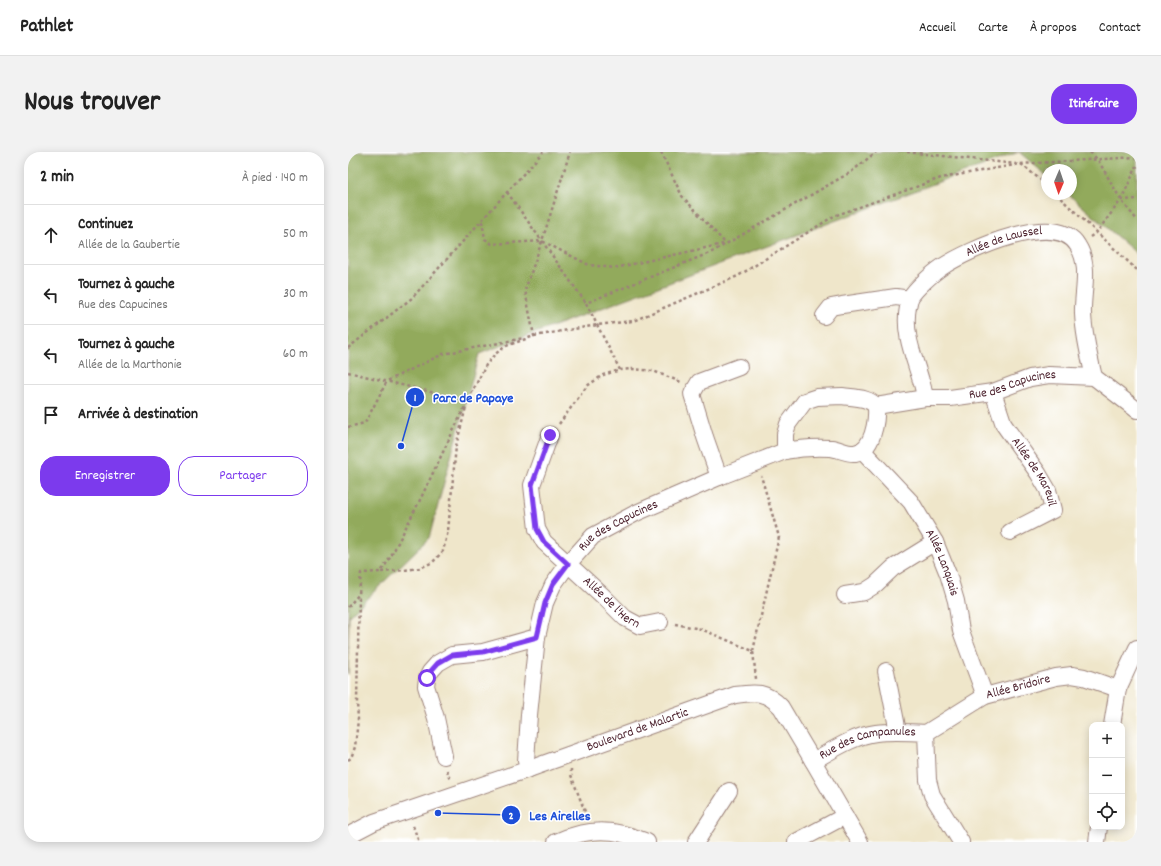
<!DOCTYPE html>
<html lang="fr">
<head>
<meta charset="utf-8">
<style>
	body { margin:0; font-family:Dekko,sans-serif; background:#f2f2f2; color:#222 }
	.controls { position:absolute; right:12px; bottom:12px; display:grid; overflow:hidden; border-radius:8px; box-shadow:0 2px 10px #0003 }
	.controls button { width:36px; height:36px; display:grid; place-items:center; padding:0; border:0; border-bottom:1px solid #e0e0e0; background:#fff; color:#222; font:20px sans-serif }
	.compass { position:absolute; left:693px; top:12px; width:36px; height:36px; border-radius:50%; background:#fff; box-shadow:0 2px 10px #0003; rotate:182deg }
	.stop { position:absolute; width:12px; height:12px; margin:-9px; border:3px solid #7c3aed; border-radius:50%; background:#fff }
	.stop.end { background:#7c3aed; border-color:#fff; box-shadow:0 1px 4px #0008 }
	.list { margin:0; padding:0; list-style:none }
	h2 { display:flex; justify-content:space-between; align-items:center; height:52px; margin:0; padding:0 16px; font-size:17px }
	h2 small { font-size:13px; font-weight:400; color:#767676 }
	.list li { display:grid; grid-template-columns:26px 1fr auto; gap:12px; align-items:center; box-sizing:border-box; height:60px; padding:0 16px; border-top:1px solid #e0e0e0 }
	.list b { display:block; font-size:15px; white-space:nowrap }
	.list p { margin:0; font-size:13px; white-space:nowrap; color:#767676 }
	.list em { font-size:13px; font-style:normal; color:#767676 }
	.actions { display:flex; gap:8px; padding:12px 16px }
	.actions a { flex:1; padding:9px 0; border:1px solid #7c3aed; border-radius:16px; text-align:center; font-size:14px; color:#7c3aed }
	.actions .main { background:#7c3aed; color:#fff }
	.icon { flex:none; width:22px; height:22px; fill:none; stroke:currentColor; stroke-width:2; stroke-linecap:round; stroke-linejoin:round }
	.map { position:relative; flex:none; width:789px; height:690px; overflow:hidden; border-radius:16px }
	header { display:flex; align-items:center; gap:24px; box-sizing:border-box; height:56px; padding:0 20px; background:#fff; border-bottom:1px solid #e0e0e0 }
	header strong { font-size:19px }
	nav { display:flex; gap:22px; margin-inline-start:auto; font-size:14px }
	.intro { display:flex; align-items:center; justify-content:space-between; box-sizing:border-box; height:96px; padding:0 24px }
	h1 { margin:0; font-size:28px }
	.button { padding:10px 18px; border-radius:16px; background:#7c3aed; color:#fff; font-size:14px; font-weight:700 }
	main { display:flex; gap:24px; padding:0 24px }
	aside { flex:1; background:#fff; border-radius:16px; box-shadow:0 2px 10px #0003 }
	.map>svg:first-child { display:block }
</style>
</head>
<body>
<header>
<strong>Pathlet</strong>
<nav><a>Accueil</a><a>Carte</a><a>À propos</a><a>Contact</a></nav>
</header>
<div class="intro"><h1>Nous trouver</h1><a class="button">Itinéraire</a></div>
<main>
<aside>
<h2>2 min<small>À pied · 140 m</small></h2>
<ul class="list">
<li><svg class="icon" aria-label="ahead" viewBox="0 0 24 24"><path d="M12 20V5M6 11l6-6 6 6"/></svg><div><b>Continuez</b><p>Allée de la Gaubertie</p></div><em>50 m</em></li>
<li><svg class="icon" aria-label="left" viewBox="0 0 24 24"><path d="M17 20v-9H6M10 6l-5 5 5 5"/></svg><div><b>Tournez à gauche</b><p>Rue des Capucines</p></div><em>30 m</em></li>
<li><svg class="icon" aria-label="left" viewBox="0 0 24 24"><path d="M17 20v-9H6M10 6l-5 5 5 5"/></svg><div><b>Tournez à gauche</b><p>Allée de la Marthonie</p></div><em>60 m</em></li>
<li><svg class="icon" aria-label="arrive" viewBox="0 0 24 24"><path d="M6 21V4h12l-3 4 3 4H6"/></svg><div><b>Arrivée à destination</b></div></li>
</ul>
<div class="actions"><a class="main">Enregistrer</a><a>Partager</a></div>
</aside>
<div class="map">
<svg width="789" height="690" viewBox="0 0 789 690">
	<rect width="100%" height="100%" fill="#fff"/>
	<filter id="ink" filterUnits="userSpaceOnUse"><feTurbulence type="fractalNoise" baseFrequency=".025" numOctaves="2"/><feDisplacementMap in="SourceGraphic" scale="8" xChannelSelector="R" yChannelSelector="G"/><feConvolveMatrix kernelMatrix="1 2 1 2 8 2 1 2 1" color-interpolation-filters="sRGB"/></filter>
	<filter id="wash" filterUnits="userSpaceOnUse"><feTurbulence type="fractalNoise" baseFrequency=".012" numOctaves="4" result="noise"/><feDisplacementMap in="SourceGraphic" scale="16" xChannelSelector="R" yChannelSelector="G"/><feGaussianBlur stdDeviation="0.9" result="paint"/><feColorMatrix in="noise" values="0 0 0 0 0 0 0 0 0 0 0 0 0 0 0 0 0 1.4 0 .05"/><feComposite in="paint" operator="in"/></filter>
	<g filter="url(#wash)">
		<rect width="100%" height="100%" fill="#efe6ca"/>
		<polygon fill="#92aa5c" stroke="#6e6444" points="0,0 789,0 789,102 720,42 723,42 723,18 699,18 699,24 671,0 131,202 81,386 1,464 0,522"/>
	</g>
	<g filter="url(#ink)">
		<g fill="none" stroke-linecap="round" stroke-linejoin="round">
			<g stroke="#9c827a" stroke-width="18">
				<g id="minor">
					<polyline points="476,164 483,155 494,153 548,145 562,147"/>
					<path id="s1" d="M645,240L656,273L690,321L700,338L705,358L662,380"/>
					<path d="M494,244C506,246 520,245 528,254C529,269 525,298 507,301C500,302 491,297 483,296C467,295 452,296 437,299V282L440,272L457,249L469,245Z"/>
					<path id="s2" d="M577,246C576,240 575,234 573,229C566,204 555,181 560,155C561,152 561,149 562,146C567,137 585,121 594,115C620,98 709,57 730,94C743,115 734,140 735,162C736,184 741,204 746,225"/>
					<path id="s3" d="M528,254L577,246H602L645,240L682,226L701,223L746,225L789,258"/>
					<path id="s4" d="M202,283L184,333L189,377L196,390L256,445L277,466L292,474L312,470"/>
					<path id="s5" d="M514,298L563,350L587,390L600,422L608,449L613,479L637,544"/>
					<polyline points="371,325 357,285 344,242 351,230 391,215"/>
					<polyline points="497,443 516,440 527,433 545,416 587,390"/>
					<polyline points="538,519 550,580"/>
					<polyline points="764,573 770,537 789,496"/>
					<path id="s6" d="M578,581L637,544L708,525L724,523L736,525L770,537"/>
					<polyline points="96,604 88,566 78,534 79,526 82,520 90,511 104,503 135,500 189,485"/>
					<path id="s7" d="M465,609C485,598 505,584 528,581C544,579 561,580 578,581L580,628L584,643L613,690"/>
					<path id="s8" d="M181,617L178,609L181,563L189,485L197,451L205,433L220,412L245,384L288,361L371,325L437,299"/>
					<path id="s9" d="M0,686L5,681L26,670L181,617L387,543C408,540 418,539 433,555L465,609L512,690"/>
					<path d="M208,690C230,680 252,676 275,682C283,684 291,687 299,690"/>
					<polyline points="348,690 381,639"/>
					<polyline points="448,690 497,664"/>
					<polyline points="749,690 751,675"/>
				</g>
			</g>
			<g stroke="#9c827a" stroke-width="2.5" stroke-dasharray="3 3" stroke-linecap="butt">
				<polyline points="313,0 334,44 378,92"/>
				<polyline points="559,0 668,12"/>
				<polyline points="742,0 750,8 773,48 789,68"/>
				<polyline points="673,12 699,33"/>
				<polyline points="159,40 238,151"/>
				<polyline points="708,42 789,118"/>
				<polyline points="773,48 789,47"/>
				<polyline points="134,69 137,87 144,92 194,89 241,113 267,116 375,92"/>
				<polyline points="742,85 749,80 773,48 789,14"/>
				<polyline points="185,184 186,184 177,138 194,89 222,0"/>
				<polyline points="0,196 64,146 195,0"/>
				<polyline points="272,218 238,151 364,100 503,20 528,0"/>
				<polyline points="0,220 120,249"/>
				<polyline points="211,272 239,234 255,223 272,218 285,217 305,219 333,230"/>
				<polyline points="0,275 17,271 39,229 95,202 176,186"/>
				<polyline points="33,420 56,418 72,416 85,410 95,399 100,379 108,294 118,255"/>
				<polyline points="0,455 11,442 13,421 33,420 43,404 71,350 120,248 138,213 147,202 158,194 186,184 249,173 285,169 390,124 486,64 593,26 672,12 789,5"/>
				<polyline points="327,472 353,477 405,499 408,527"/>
				<polyline points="405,499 431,385 413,324"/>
				<polyline points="0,608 3,606 7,595 10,568 9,550 11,443"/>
				<polyline points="223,617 223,623 239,665"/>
				<polyline points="99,618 102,628"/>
				<polyline points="65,674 71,690"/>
			</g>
			<use href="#minor" stroke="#fff" stroke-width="16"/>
		</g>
	</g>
	<g fill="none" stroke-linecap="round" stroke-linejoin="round" filter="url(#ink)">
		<polyline stroke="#7c3aed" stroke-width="5" points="79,526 82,520 90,511 104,503 135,500 189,485 197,451 205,432 220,412 196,390 189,377 184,333 202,283"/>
	</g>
	<g text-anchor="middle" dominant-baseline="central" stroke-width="3" stroke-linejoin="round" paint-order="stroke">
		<g font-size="13" fill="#4a1f2b" stroke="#fff">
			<text stroke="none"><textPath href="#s2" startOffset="215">Allée de Laussel</textPath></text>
			<text stroke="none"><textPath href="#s3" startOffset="139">Rue des Capucines</textPath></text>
			<text stroke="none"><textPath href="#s1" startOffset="91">Allée de Mareuil</textPath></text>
			<text stroke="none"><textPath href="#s8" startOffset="278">Rue des Capucines</textPath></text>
			<text stroke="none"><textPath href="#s5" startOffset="140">Allée Lanquais</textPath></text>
			<text stroke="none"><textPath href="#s4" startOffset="203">Allée de l'Hern</textPath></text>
			<text stroke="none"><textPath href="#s6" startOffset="104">Allée Bridoire</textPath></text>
			<text stroke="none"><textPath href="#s9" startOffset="310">Boulevard de Malartic</textPath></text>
			<text stroke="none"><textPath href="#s7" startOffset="59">Rue des Campanules</textPath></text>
		</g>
	</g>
	<path fill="none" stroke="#1d4ed8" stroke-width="1.5" d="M53 294L67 245M90 661L163 663"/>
	<g fill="#1d4ed8" stroke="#fff" stroke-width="1.5">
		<circle cx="53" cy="294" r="4"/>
		<circle cx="90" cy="661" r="4"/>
		<circle cx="67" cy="245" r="10"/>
		<circle cx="163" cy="663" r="10"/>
	</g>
	<g font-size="12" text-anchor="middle" font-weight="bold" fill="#fff">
		<text x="67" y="249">1</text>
		<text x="163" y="667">2</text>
	</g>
	<g font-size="14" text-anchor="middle" font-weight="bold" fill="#1d4ed8" stroke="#fff" stroke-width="3" stroke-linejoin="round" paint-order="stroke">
		<text x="125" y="250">Parc de Papaye</text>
		<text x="212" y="668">Les Airelles</text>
	</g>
</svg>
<div class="controls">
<button>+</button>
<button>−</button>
<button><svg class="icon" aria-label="locate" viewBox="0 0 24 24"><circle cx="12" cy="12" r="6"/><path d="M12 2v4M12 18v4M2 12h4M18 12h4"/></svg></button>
</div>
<svg class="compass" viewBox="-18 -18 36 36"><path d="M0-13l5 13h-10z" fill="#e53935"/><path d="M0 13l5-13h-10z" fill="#767676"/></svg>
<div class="stop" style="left:79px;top:526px"></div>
<div class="stop end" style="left:202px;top:283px"></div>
</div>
</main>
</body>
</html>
